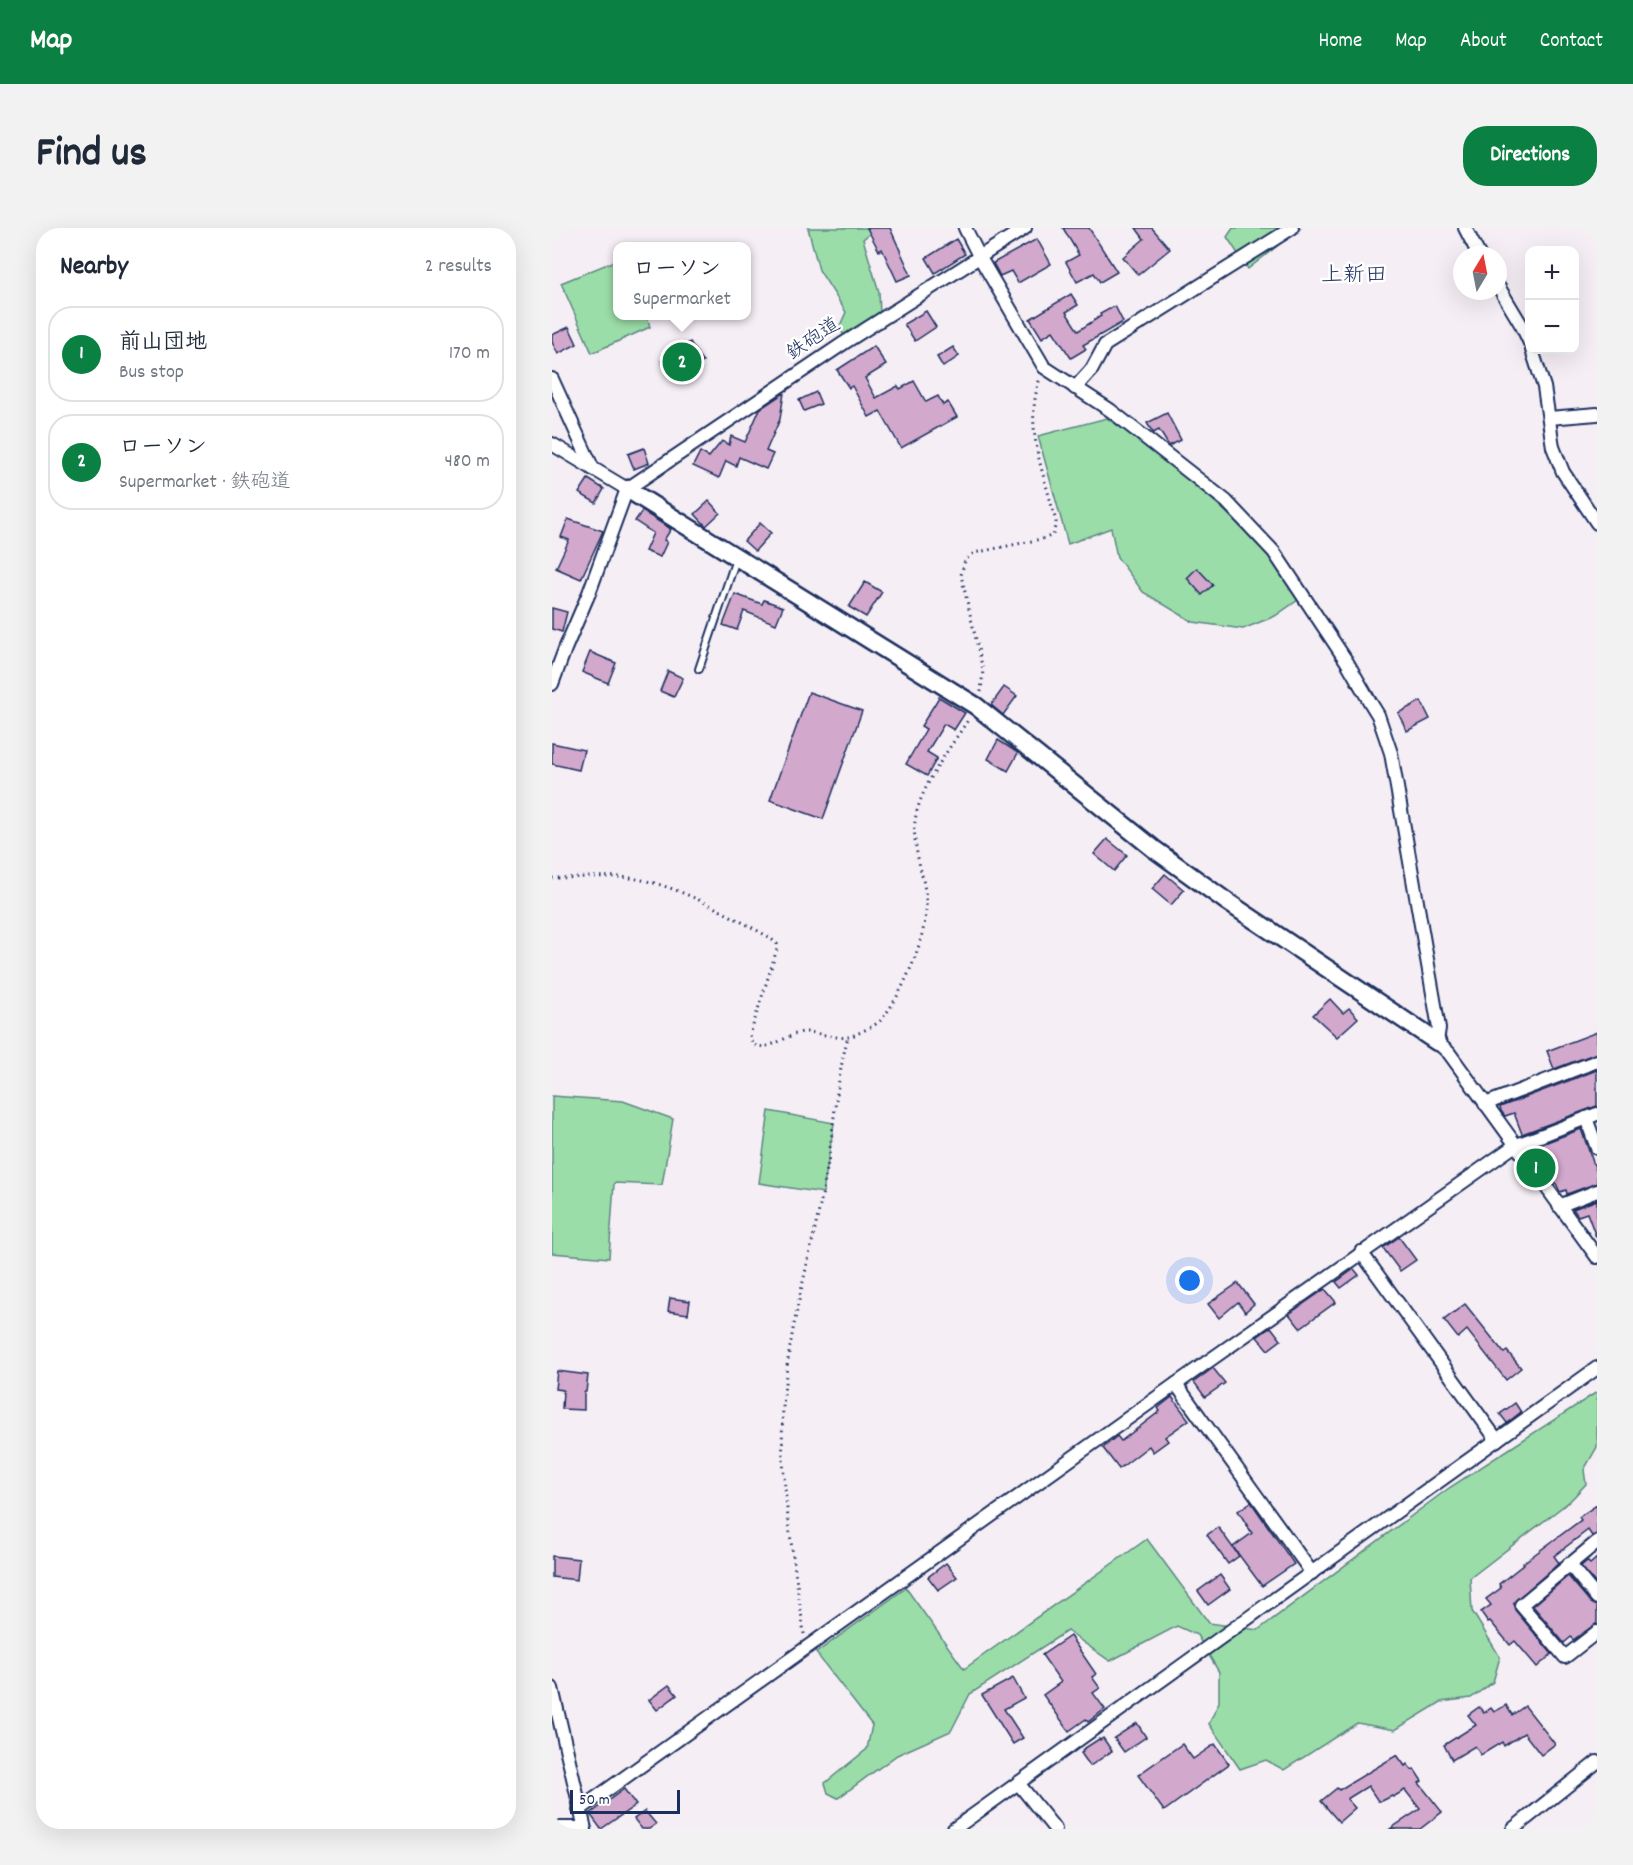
<!DOCTYPE html>
<html lang="en">
<head>
<meta charset="utf-8">
<style>
	body { margin:0; font-family:Dekko,"Klee One",sans-serif; background:#f2f2f3; color:#1f2937 }
	.controls { position:absolute; right:18px; top:18px; display:grid; overflow:hidden; border-radius:12px; box-shadow:0 6px 24px #0002 }
	.controls button { width:54px; height:54px; display:grid; place-items:center; padding:0; border:0; border-bottom:2px solid #e0e1e3; background:#fff; color:#1f2937; font:30px sans-serif }
	.compass { position:absolute; left:901px; top:18px; width:54px; height:54px; border-radius:50%; background:#fff; box-shadow:0 6px 24px #0002; rotate:10deg }
	.scale { position:absolute; left:18px; bottom:15px; width:110px; box-sizing:border-box; padding-left:6px; border:3px solid #1b2f5e; border-top:0; font-size:16px; line-height:21px; white-space:nowrap; color:#1b2f5e; -webkit-text-stroke:4px #fff; paint-order:stroke }
	.you { position:absolute; left:638px; top:1053px; width:21px; height:21px; margin:-15px; border:4px solid #fff; border-radius:50%; background:#1a73e8; box-shadow:0 0 0 9px #1a73e833 }
	.badge { display:grid; place-items:center; width:39px; height:39px; border-radius:50%; background:#0b8043; color:#fff; font-size:20px; font-weight:700 }
	.pin { position:absolute; translate:-50% -50%; border:3px solid #fff; box-shadow:0 2px 6px #0006 }
	.popup { position:absolute; left:61px; top:14px; width:138px; height:78px; box-sizing:border-box; display:grid; place-content:center; border-radius:12px; background:#fff; filter:drop-shadow(0 2px 4px #0005); font-size:20px; white-space:nowrap; color:#747a83 }
	.popup b { font-size:22px; color:#1f2937 }
	.popup::after { content:''; position:absolute; left:50%; top:100%; margin-left:-12px; border:12px solid transparent; border-top-color:#fff }
	.list { margin:0; padding:0; list-style:none }
	h2 { display:flex; justify-content:space-between; align-items:center; height:78px; margin:0; padding:0 24px; font-size:26px }
	h2 small { font-size:20px; font-weight:400; color:#747a83 }
	.list li { display:grid; grid-template-columns:39px 1fr auto; gap:18px; align-items:center; box-sizing:border-box; height:96px; margin:0 12px 12px; padding:0 12px; border:2px solid #e0e1e3; border-radius:24px }
	.list b { display:block; font-size:22px; white-space:nowrap }
	.list p { margin:0; font-size:20px; white-space:nowrap; color:#747a83 }
	.list em { font-size:20px; font-style:normal; color:#747a83 }
	.map { position:relative; flex:none; width:1045px; height:1601px; overflow:hidden; border-radius:24px }
	header { display:flex; align-items:center; gap:36px; box-sizing:border-box; height:84px; padding:0 30px; background:#0b8043; color:#fff }
	header strong { font-size:28px }
	nav { display:flex; gap:33px; margin-inline-start:auto; font-size:21px }
	.intro { display:flex; align-items:center; justify-content:space-between; box-sizing:border-box; height:144px; padding:0 36px }
	h1 { margin:0; font-size:42px }
	.button { padding:15px 27px; border-radius:24px; background:#0b8043; color:#fff; font-size:21px; font-weight:700 }
	main { display:flex; gap:36px; padding:0 36px }
	aside { flex:1; background:#fff; border-radius:24px; box-shadow:0 6px 24px #0002 }
	.map>svg:first-child { display:block }
</style>
</head>
<body>
<header>
<strong>Map</strong>
<nav><a>Home</a><a>Map</a><a>About</a><a>Contact</a></nav>
</header>
<div class="intro"><h1>Find us</h1><a class="button">Directions</a></div>
<main>
<aside>
<h2>Nearby<small>2 results</small></h2>
<ul class="list">
<li><span class="badge">1</span><div><b>前山団地</b><p>Bus stop</p></div><em>170 m</em></li>
<li><span class="badge">2</span><div><b>ローソン</b><p>Supermarket · 鉄砲道</p></div><em>480 m</em></li>
</ul>
</aside>
<div class="map">
<svg width="1045" height="1601" viewBox="0 0 1045 1601">
	<rect width="100%" height="100%" fill="#f6eef5"/>
	<filter id="ink" filterUnits="userSpaceOnUse"><feTurbulence type="fractalNoise" baseFrequency=".0167" numOctaves="2"/><feDisplacementMap in="SourceGraphic" scale="12" xChannelSelector="R" yChannelSelector="G"/><feConvolveMatrix kernelMatrix="1 2 1 2 8 2 1 2 1" color-interpolation-filters="sRGB"/></filter>
	<g filter="url(#ink)">
		<g fill="#9bdda8" stroke="#5b8683" stroke-width="1.5">
			<polygon points="256,0 325,0 311,11 327,64 328,86 293,109 287,100 294,84 267,42"/>
			<polygon points="681,0 748,0 696,41 675,9"/>
			<polygon points="65,32 66,88 95,88 98,99 40,125 9,55"/>
			<path d="M555,190C614,229 668,274 715,326C727,340 736,357 746,372L723,388L691,401L641,394L591,364L565,329L559,300L516,316L486,208Z"/>
			<polygon points="0,868 71,873 121,891 110,957 62,955 57,1030 0,1025"/>
			<polygon points="217,883 282,895 271,965 207,955"/>
			<polygon points="1045,1164 1045,1219 1032,1242 1034,1256 1018,1273 918,1350 920,1383 948,1429 941,1454 919,1470 889,1474 843,1502 805,1495 732,1542 714,1532 688,1541 657,1496 667,1474 667,1444 645,1407 625,1398 558,1433 515,1403 418,1466 399,1503 345,1527 286,1570 276,1565 273,1555 315,1521 320,1497 264,1425 354,1360 412,1441 595,1311 657,1395 706,1402 897,1260"/>
		</g>
		<g fill="#d2a8cc" stroke="#1b2f5e" stroke-width="1.5">
			<polygon points="315,0 338,0 359,47 345,53 330,21 327,23"/>
			<polygon points="511,0 537,0 565,44 548,54 542,45 525,54 514,34 527,27"/>
			<polygon points="584,0 600,0 618,21 586,47 571,29 592,11"/>
			<polygon points="404,11 413,26 383,45 374,30"/>
			<polygon points="485,11 499,36 466,55 459,43 448,48 441,35"/>
			<polygon points="519,66 526,77 514,84 526,103 549,88 548,86 563,78 571,94 531,117 534,121 519,130 501,103 490,110 478,91"/>
			<polygon points="374,83 384,99 363,113 352,96"/>
			<polygon points="17,99 25,116 6,126 0,114 0,107"/>
			<polygon points="138,114 151,134 122,153 109,133"/>
			<polygon points="322,118 334,137 313,150 324,170 346,158 348,161 362,153 374,174 386,168 391,177 396,174 405,189 349,220 328,183 317,189 300,158 297,160 285,142"/>
			<polygon points="401,119 407,128 391,139 385,129"/>
			<polygon points="264,164 269,176 252,183 247,172"/>
			<polygon points="232,165 228,191 214,223 221,226 214,241 187,229 184,238 174,233 167,250 141,238 148,224 157,229 170,213 177,217 179,208 193,214 208,181"/>
			<polygon points="615,185 629,212 617,218 607,202 601,205 595,195"/>
			<polygon points="92,220 97,235 82,241 76,226"/>
			<polygon points="36,251 52,261 44,275 27,265"/>
			<polygon points="157,273 168,285 154,298 143,286"/>
			<polygon points="90,283 119,301 112,312 115,314 108,329 93,323 101,305 83,293"/>
			<polygon points="16,291 51,303 29,351 4,340 17,312 9,309"/>
			<polygon points="208,295 219,305 203,323 192,313"/>
			<polygon points="645,340 661,357 650,367 635,350"/>
			<polygon points="313,354 330,364 314,389 297,379"/>
			<polygon points="183,366 210,376 212,372 231,379 224,396 192,383 185,402 171,397"/>
			<polygon points="0,380 15,384 10,404 0,401"/>
			<polygon points="38,424 64,435 56,455 30,444"/>
			<polygon points="116,443 131,450 122,469 108,463"/>
			<polygon points="452,459 465,468 451,487 439,477"/>
			<polygon points="257,464 310,483 271,591 218,572"/>
			<polygon points="387,469 413,485 402,502 392,496 375,524 385,530 375,548 354,536 374,501 369,498"/>
			<polygon points="869,473 878,491 855,503 846,485"/>
			<polygon points="446,512 466,525 456,543 436,531"/>
			<polygon points="0,515 32,522 27,542 0,536"/>
			<polygon points="555,611 575,627 562,643 542,626"/>
			<polygon points="613,646 632,662 619,677 600,661"/>
			<polygon points="778,771 791,785 797,780 806,790 785,809 761,787"/>
			<polygon points="1045,804 1045,825 1002,841 995,823"/>
			<polygon points="1045,842 1045,878 970,906 962,885 953,888 949,883 948,879"/>
			<polygon points="1029,901 1045,945 1045,955 1015,966 1014,962 1008,964 1000,947 997,948 987,929 984,931 977,921"/>
			<polygon points="1045,972 1045,1009 1044,1009 1035,985 1026,988 1021,981"/>
			<polygon points="847,1009 864,1032 848,1043 831,1020"/>
			<polygon points="802,1041 807,1047 789,1060 784,1054"/>
			<polygon points="686,1055 702,1076 693,1084 686,1074 667,1090 656,1076"/>
			<polygon points="773,1061 784,1074 748,1100 737,1086"/>
			<polygon points="118,1070 138,1073 136,1086 116,1083"/>
			<polygon points="913,1076 952,1125 955,1123 969,1140 954,1152 915,1102 906,1110 892,1092"/>
			<polygon points="719,1099 729,1112 716,1122 705,1109"/>
			<polygon points="661,1140 673,1155 653,1169 642,1154"/>
			<polygon points="5,1143 36,1147 34,1164 32,1164 32,1182 10,1181 11,1162 3,1161"/>
			<polygon points="620,1169 637,1192 613,1209 616,1213 601,1224 597,1218 567,1241 551,1220 565,1208 569,1213 608,1183 606,1180"/>
			<polygon points="963,1175 969,1184 955,1195 948,1186"/>
			<polygon points="699,1274 742,1336 710,1358 681,1319 700,1305 686,1283"/>
			<polygon points="1045,1277 1045,1306 1040,1308 1036,1302 1002,1328 1007,1335 962,1374 963,1382 1000,1426 985,1439 963,1413 958,1417 938,1393 936,1394 929,1384 939,1377 934,1371 949,1360 947,1356 972,1336 971,1335 1029,1292 1027,1289"/>
			<polygon points="666,1299 687,1328 676,1336 655,1307"/>
			<polygon points="0,1328 27,1331 25,1352 0,1349"/>
			<polygon points="1045,1330 1045,1357 1029,1338 1035,1333 1038,1336"/>
			<polygon points="394,1335 405,1349 386,1362 376,1349"/>
			<polygon points="668,1347 678,1361 656,1377 646,1363"/>
			<polygon points="1016,1348 1039,1375 1045,1378 1045,1395 1021,1412 1019,1409 1012,1415 981,1378"/>
			<polygon points="518,1408 544,1446 540,1449 548,1460 541,1465 553,1481 536,1494 534,1491 517,1503 491,1467 509,1454 490,1427"/>
			<polygon points="461,1450 472,1470 452,1481 471,1510 461,1516 430,1467"/>
			<polygon points="117,1457 125,1467 105,1482 97,1472"/>
			<polygon points="954,1477 960,1487 973,1478 1003,1516 989,1527 972,1505 952,1518 950,1514 929,1527 923,1518 900,1532 892,1517 924,1497 916,1487 927,1479 932,1485 939,1480 942,1484"/>
			<polygon points="585,1495 594,1509 572,1524 562,1510"/>
			<polygon points="551,1510 560,1523 538,1538 529,1525 531,1524 530,1522 547,1511 548,1512"/>
			<polygon points="630,1516 641,1531 663,1516 677,1536 612,1583 586,1547"/>
			<polygon points="845,1527 853,1538 855,1536 860,1542 862,1541 870,1553 867,1555 890,1584 868,1601 838,1601 868,1581 853,1562 841,1569 840,1568 830,1573 826,1573 816,1558 795,1571 803,1580 787,1594 769,1573 785,1560 787,1562"/>
			<polygon points="72,1561 84,1577 49,1601 38,1586"/>
			<polygon points="93,1583 104,1596 97,1601 90,1601 82,1591"/>
		</g>
		<g fill="none" stroke-linecap="round" stroke-linejoin="round">
			<g stroke="#1b2f5e" stroke-width="10">
				<polyline id="lane" points="147,441 184,331"/>
			</g>
			<g stroke="#1b2f5e" stroke-width="16">
				<g id="street">
					<polyline points="413,0 427,28 492,139 558,182 674,273 722,324 795,434 818,474 826,487 839,525 887,800 885,814 897,825 1045,1029"/>
					<polyline points="913,0 927,27"/>
					<polyline points="946,58 970,98 978,115"/>
					<polyline points="980,122 992,159 1001,219 1011,244 1045,295"/>
					<polyline points="0,151 41,241"/>
					<polyline points="523,160 540,141 553,117 740,0"/>
					<polyline points="997,190 1045,186"/>
					<polyline points="0,216 75,261"/>
					<polyline points="75,261 292,115 473,0"/>
					<polyline points="0,456 13,421 37,365 75,261"/>
					<polyline points="933,876 1045,833"/>
					<polyline points="1034,890 1045,920"/>
					<polyline points="1007,978 1045,963"/>
					<polyline points="809,1024 945,1212"/>
					<polyline points="624,1156 760,1345"/>
					<polyline points="1045,1314 969,1377 1013,1429 1045,1404"/>
					<polyline points="1017,1336 1045,1370"/>
					<polyline points="0,1460 33,1601"/>
					<polyline points="466,1555 503,1601"/>
					<polyline points="27,1582 624,1156 962,918 1045,886"/>
					<polyline points="0,1600 32,1600"/>
					<polyline points="402,1601 1045,1140"/>
					<polyline points="961,1601 1045,1534"/>
				</g>
			</g>
			<g stroke="#1b2f5e" stroke-width="21">
				<polyline id="secondary" points="75,261 424,478 602,621 674,673 885,814"/>
			</g>
			<g stroke="#1b2f5e" stroke-width="3" stroke-dasharray="1.5 4.5" stroke-linecap="butt">
				<path d="M429,464L431,442L409,347L413,332L422,325L494,310L501,307L504,294L502,286C490,240 472,198 488,150"/>
				<path d="M0,650C25,650 53,647 78,650C125,656 177,687 217,709L225,716V721L198,807L200,816C218,826 236,803 255,804C268,805 284,811 296,809C302,808 324,797 328,793C350,769 377,705 374,672C372,643 358,617 364,587C371,555 398,520 416,492"/>
				<path d="M252,1406C242,1329 225,1243 232,1166C238,1094 260,1024 273,952C282,905 283,856 296,809"/>
			</g>
			<use href="#lane" stroke="#fff" stroke-width="6"/>
			<use href="#street" stroke="#fff" stroke-width="12"/>
			<use href="#secondary" stroke="#fff" stroke-width="16"/>
		</g>
	</g>
	<g text-anchor="middle" dominant-baseline="central" stroke-width="5" stroke-linejoin="round" paint-order="stroke">
		<g font-size="20" fill="#1b2f5e" stroke="#fff">
			<text transform="translate(262 112) rotate(-34)">鉄砲道</text>
		</g>
		<g font-size="22" fill="#1b2f5e" stroke="#fff">
			<text x="802" y="48">上新田</text>
		</g>
	</g>
</svg>
<div class="controls">
<button>+</button>
<button>−</button>
</div>
<svg class="compass" viewBox="-18 -18 36 36"><path d="M0-13l5 13h-10z" fill="#e53935"/><path d="M0 13l5-13h-10z" fill="#747a83"/></svg>
<div class="scale">50 m</div>
<div class="you"></div>
<div class="pin badge" style="left:984px;top:940px">1</div>
<div class="pin badge" style="left:130px;top:134px">2</div>
<div class="popup"><b>ローソン</b>Supermarket</div>
</div>
</main>
</body>
</html>
